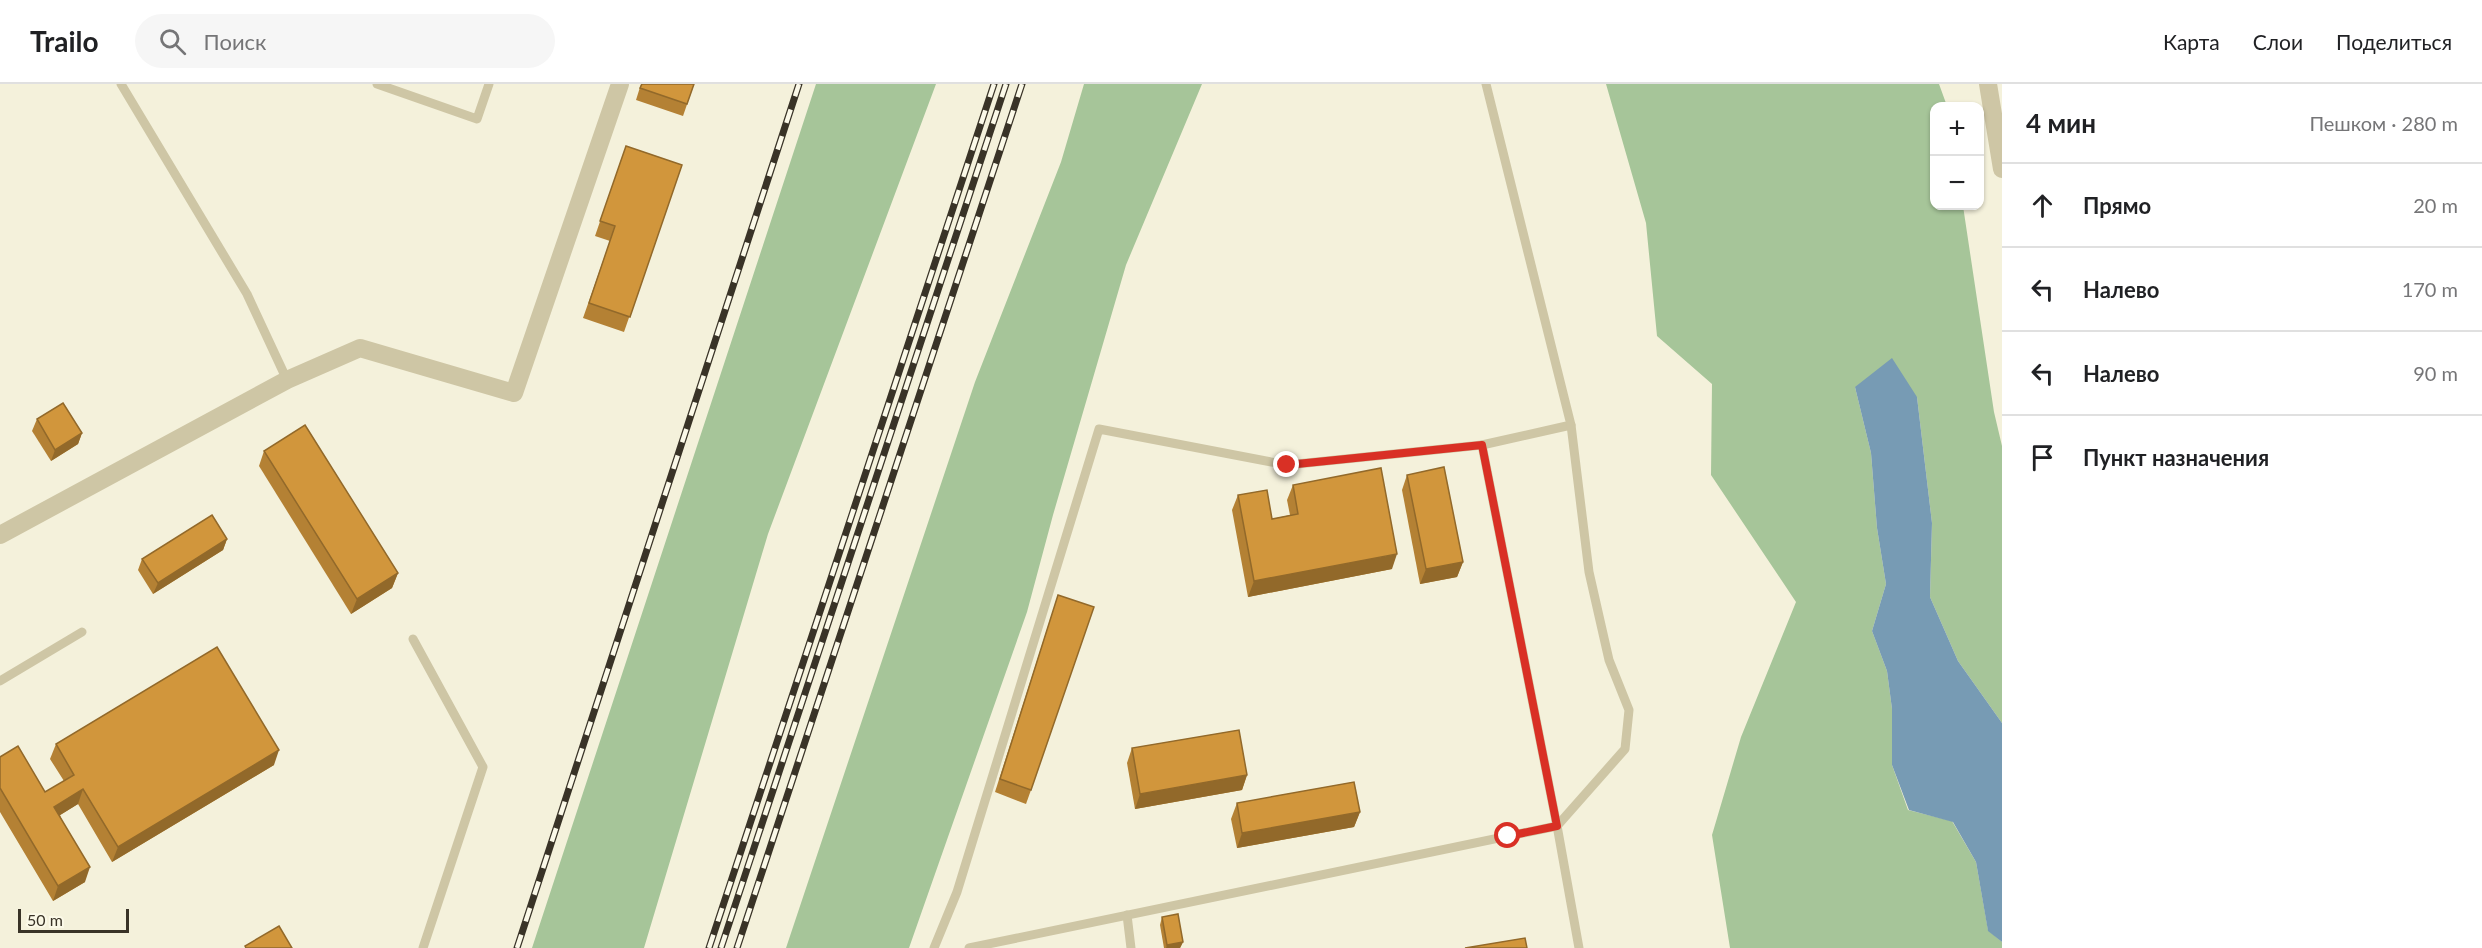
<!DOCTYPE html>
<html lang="ru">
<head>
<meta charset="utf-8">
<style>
	body { margin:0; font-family:Lato,sans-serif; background:#f6f6f6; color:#202124 }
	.controls { position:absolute; right:18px; top:18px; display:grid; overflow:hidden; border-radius:12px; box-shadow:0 2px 4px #0004 }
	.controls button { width:54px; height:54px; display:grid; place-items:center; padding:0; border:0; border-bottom:2px solid #e0e0e0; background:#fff; color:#202124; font:30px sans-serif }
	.scale { position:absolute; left:18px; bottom:15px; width:111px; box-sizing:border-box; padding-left:6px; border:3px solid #393327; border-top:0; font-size:16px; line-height:21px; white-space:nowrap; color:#393327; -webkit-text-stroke:4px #fbf9e8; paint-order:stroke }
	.stop { position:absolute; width:18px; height:18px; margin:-14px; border:4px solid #d93025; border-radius:50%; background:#fff }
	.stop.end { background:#d93025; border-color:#fff; box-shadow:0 2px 6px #0008 }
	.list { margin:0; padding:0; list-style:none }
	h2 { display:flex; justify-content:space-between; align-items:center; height:78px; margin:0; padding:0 24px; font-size:26px }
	h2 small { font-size:20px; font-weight:400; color:#757577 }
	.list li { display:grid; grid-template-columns:39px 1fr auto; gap:18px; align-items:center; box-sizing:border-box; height:84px; padding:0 24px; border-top:2px solid #e0e0e0 }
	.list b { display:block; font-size:22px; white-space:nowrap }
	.list em { font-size:20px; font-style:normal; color:#757577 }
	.icon { flex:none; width:33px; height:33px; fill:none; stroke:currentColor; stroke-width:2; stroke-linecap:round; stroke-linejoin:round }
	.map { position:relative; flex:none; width:2002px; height:864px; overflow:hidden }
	header { display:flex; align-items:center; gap:36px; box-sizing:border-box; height:84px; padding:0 30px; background:#fff; border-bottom:2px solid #e0e0e0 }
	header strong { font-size:28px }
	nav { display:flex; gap:33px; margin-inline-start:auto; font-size:21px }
	.search { width:420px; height:54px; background:#f6f6f6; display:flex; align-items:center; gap:15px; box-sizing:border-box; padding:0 21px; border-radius:33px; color:#757577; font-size:22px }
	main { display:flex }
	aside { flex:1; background:#fff }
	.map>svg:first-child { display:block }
</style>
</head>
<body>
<header>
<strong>Trailo</strong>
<div class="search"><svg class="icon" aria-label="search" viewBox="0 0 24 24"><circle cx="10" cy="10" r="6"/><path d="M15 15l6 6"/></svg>Поиск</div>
<nav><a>Карта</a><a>Слои</a><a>Поделиться</a></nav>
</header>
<main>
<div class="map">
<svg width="2002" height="864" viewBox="0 0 2002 864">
	<rect width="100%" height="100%" fill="#f4f1db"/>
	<g fill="#a6c599">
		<polygon points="816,0 936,0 768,450 644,864 532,864"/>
		<polygon points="1084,0 1202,0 1126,181 1053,431 1027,528 909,864 786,864 975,298 1061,78"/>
		<polygon points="1606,0 1939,0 1947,22 1934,22 1934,122 1963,122 1994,328 2002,362 2002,639 1958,577 1930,513 1932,439 1917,313 1855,303 1871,369 1877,444 1886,500 1872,547 1887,587 1892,625 1892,681 1908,726 1952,737 1976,778 1988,846 2002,858 2002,864 1730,864 1712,751 1741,653 1796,518 1711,391 1712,300 1657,252 1646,139"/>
	</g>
	<polygon fill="#779bb4" points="1892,274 1917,313 1932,439 1930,513 1958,577 2002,639 2002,858 1988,847 1976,778 1953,738 1909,726 1892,681 1892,625 1887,587 1872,547 1886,500 1877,444 1871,369 1855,303"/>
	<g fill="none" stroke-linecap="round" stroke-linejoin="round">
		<g stroke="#cec6a5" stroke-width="9">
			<polyline points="121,0 247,210 287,296"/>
			<polyline points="377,0 477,35 489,0"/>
			<polyline points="1482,361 1571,341 1486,0"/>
			<polyline points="413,555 483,683 423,864"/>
			<polyline points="0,597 82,548"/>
			<polyline points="1556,736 1579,864"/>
			<polyline points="1127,831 1131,864"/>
			<polyline points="934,864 957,808 1099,345 1287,381 1482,361 1557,742"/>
			<polyline points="969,864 1557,742 1625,665 1629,626 1609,576 1589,488 1571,341"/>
		</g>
		<g stroke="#cec6a5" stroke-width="18">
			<polyline points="1988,0 2002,85"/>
			<polyline points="0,451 287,296 360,264 514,309 620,0"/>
		</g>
		<g stroke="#393327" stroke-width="7">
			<g id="rail">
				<polyline points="517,864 799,0"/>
				<polyline points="709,864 994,0"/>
				<polyline points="721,864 1006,0"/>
				<polyline points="737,864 1022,0"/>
			</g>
		</g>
		<use href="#rail" stroke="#fbf9e8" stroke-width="4.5" stroke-dasharray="14" stroke-linecap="butt"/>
	</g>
	<g fill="#b48134">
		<polygon points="641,0 694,0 683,32 636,16"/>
		<polygon points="626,62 682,81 624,248 583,234 610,157 595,152"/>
		<polygon points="37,335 82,349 78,360 51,377 32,347"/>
		<polygon points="264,367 398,489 392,504 351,530 259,382"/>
		<polygon points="1407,391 1463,478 1457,493 1420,500 1402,406"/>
		<polygon points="1293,401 1392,485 1248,513 1232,426 1238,411 1272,435 1290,431 1287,416"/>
		<polygon points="227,455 223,466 153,510 138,486 142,475"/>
		<polygon points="1058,511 1031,706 1026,720 995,708"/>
		<polygon points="56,660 274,681 112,778 78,720 60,731 85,798 53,817 0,728 0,673 45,708 64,697 50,675"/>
		<polygon points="1132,664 1247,691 1242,706 1135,725 1127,679"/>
		<polygon points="1237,719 1360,728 1354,743 1237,764 1231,735"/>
		<polygon points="1162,833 1183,858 1180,864 1164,864 1160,841"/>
	</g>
	<g fill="#92692a">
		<polygon points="82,349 78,360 51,377 55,366"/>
		<polygon points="227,455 223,466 153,510 158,499"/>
		<polygon points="1397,470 1392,485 1248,513 1254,497"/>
		<polygon points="1463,478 1457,493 1420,500 1426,485"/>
		<polygon points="398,489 392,504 351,530 357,515"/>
		<polygon points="279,666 274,681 112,778 118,763"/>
		<polygon points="1247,691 1242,706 1135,725 1140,710"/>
		<polygon points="83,705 78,720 49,738 54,723"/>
		<polygon points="1360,728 1354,743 1237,764 1242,749"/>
		<polygon points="90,783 85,798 53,817 58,802"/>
		<polygon points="1183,858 1180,864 1166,864 1167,861"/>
	</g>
	<g fill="#d1963c" stroke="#92692a" stroke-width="1.5">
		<polygon points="642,0 694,0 687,20 640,4"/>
		<polygon points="626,62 682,81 630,233 589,219 615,142 600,137"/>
		<polygon points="63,319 82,349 55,366 37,335"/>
		<polygon points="305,341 398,489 357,515 264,367"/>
		<polygon points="1444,383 1463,478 1426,485 1407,391"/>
		<polygon points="1381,384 1397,470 1254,497 1238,411 1267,406 1272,435 1298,430 1293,401"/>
		<polygon points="212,431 227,455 158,499 142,475"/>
		<polygon points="1058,511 1094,523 1031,706 1000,695"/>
		<polygon points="217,563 279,666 118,763 83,705 54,723 90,783 58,802 0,704 0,673 18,662 45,708 74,691 56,660"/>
		<polygon points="1239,646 1247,691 1140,710 1132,664"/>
		<polygon points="1354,698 1360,728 1242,749 1237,719"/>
		<polygon points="1178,830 1183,858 1167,861 1162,833"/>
		<polygon points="279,842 292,864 246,864 245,862"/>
		<polygon points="1525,854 1527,864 1465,864"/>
	</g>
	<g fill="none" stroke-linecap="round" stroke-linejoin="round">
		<polyline stroke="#d93025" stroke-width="8" points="1287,381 1482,361 1557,742 1508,752"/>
	</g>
</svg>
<div class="controls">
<button>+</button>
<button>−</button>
</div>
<div class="scale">50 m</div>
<div class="stop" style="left:1508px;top:752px"></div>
<div class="stop end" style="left:1287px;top:381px"></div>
</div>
<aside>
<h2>4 мин<small>Пешком · 280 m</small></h2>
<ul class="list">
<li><svg class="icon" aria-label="ahead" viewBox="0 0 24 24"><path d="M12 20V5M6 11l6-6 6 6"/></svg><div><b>Прямо</b></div><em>20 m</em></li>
<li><svg class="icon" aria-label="left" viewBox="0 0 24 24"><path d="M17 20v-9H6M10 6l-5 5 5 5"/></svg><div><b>Налево</b></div><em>170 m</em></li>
<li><svg class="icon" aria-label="left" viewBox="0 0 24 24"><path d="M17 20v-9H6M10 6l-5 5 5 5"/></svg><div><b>Налево</b></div><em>90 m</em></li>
<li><svg class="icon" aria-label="arrive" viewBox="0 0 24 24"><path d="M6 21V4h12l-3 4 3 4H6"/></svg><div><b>Пункт назначения</b></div></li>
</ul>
</aside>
</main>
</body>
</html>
